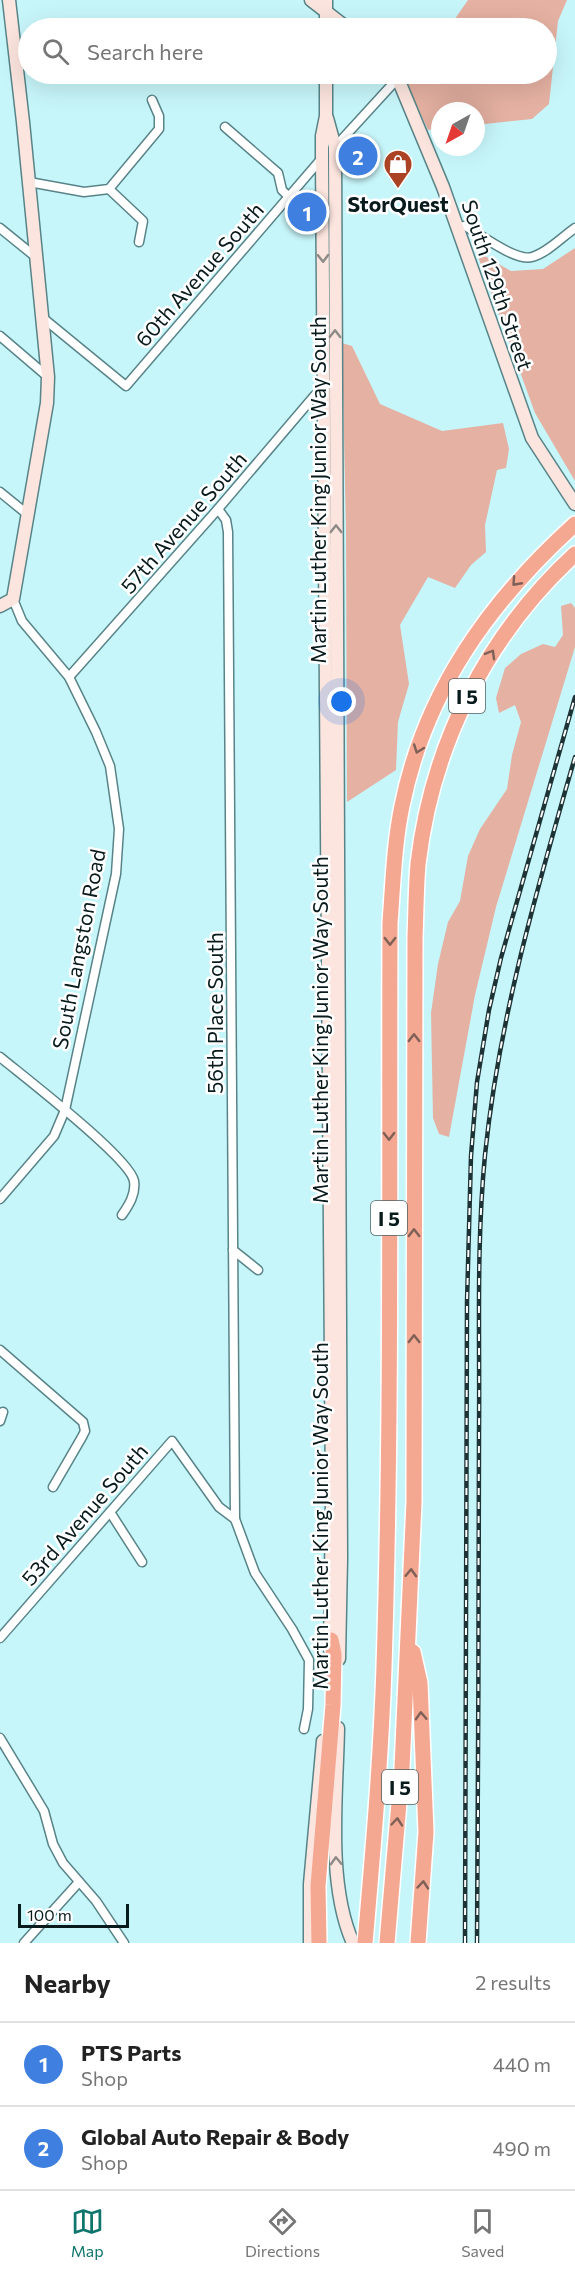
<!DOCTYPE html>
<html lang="en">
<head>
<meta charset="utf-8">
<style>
	body { margin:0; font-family:Commissioner,sans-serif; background:#f2f2f2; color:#222 }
	.compass { position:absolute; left:431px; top:102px; width:54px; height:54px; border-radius:50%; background:#fff; box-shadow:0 6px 24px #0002; rotate:220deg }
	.scale { position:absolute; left:18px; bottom:15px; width:111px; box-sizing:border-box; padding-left:6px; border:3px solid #081a1c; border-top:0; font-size:16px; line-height:21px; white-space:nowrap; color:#081a1c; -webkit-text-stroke:4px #fff; paint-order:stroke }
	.you { position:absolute; left:342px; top:702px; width:21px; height:21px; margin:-15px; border:4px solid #fff; border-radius:50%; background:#1a73e8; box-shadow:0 0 0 9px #1a73e833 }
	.badge { display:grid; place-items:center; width:39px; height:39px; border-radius:50%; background:#0f766e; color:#fff; font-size:20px; font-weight:700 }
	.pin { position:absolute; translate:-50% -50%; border:3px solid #fff; box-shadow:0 2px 6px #0006 }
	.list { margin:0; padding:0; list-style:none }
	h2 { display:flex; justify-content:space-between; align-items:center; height:78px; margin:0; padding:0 24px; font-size:26px }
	h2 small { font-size:20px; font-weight:400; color:#767676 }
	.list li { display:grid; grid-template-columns:39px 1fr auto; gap:18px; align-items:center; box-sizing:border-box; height:84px; padding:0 24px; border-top:2px solid #e0e0e0 }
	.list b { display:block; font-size:22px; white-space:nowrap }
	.list p { margin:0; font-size:20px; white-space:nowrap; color:#767676 }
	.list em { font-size:20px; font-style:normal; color:#767676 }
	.icon { flex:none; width:33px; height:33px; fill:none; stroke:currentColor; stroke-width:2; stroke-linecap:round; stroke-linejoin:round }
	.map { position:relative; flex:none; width:575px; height:1943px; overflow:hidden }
	.search { position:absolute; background:#fff; box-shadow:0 6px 24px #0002; left:18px; right:18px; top:18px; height:66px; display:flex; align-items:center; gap:15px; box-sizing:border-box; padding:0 21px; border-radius:33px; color:#767676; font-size:22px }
	.sheet { height:246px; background:#fff }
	nav { display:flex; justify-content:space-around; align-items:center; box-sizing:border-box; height:84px; border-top:2px solid #e0e0e0; background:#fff; font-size:16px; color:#767676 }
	nav a { display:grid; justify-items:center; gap:3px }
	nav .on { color:#0f766e }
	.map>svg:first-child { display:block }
</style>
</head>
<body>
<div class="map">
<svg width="575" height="1943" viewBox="0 0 575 1943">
	<rect width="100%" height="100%" fill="#c7f6fa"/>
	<g fill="#e5b1a2">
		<polygon points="468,0 567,0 558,21 549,104 532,119 476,125 476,111 440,111 440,128 428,130 402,74 546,74 546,28 445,28 450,26"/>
		<polygon points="575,248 575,481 535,413 476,251 511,271 543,269"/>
		<polygon points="342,343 352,346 380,404 442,431 503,423 509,449 506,468 497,470 485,525 486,552 471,565 455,588 428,577 400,625 409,684 398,722 396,770 347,802 346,531"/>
		<polygon points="571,603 575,608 575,647 496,907 475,995 449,1137 439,1134 433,1118 431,1013 438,964 448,922 460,901 468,856 480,829 507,789 512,755 521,722 515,705 499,713 496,698 505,668 521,654 543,644 555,647 563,635 561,606"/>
	</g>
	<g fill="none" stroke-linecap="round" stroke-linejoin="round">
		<g stroke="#588488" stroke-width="11">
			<g id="street">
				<polyline points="225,127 278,173 282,190 289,197"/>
				<polyline points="335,147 399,77"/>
				<polyline points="29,182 84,192 109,189 159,129 159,116 152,100"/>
				<polyline points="109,189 143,221 139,242"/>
				<path d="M457,227L465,226C480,234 516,262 532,257C547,253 562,237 575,228"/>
				<polyline points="0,228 37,258"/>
				<polyline points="43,318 126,386 322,158"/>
				<polyline points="0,336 48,377"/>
				<polyline points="0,492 27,514"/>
				<polyline points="218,509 226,520 228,532 235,1519"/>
				<polyline points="69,677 218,509 315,395 324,393"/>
				<path d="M0,1057C23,1076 130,1158 134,1181C136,1194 129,1205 122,1215"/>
				<polyline points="0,1199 54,1136 65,1110 116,874 119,829 110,766 96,732 69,677 22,621 13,599"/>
				<polyline points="233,1250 258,1270"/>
				<polyline points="0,1350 83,1422 85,1431 82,1437 53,1487"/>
				<polyline points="0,1421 3,1412"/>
				<polyline points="110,1512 142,1562"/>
				<polyline points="0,1638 172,1441 219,1507 235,1519 255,1573 292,1629 309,1660 308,1709 304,1729"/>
				<polyline points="0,1738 44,1811 53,1844 63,1863 96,1901 124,1943"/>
				<polyline points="24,1943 79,1882"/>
			</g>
		</g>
		<g stroke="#588488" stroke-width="15">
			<g id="secondary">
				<polyline points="311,0 347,28"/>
				<polyline points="326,28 326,0"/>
				<polyline points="326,74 326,116 322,136 322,158 332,1499 330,1649"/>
				<polyline points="396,74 443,187 532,438 575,504"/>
				<polyline points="327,118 335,147 341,1559 339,1659"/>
				<polyline points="0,606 13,599 47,403 48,377 23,122 9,0"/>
				<path d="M338,1728C337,1793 326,1883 353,1943"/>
				<polyline points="310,1943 310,1884 323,1741"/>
			</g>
		</g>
		<g stroke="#fff" stroke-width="18">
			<g id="highway">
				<polyline points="413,1652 420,1683 426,1832 418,1943"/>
				<polyline points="319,1943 318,1886 333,1705 334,1654 331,1640"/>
				<path d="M365,1943C373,1851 381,1759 384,1667C392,1419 389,1171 390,923C393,884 394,844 402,806C425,691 490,601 575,524"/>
				<path d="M387,1943L402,1768L414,1502L415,937C416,913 416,888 418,864C432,745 486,636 575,554"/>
			</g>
		</g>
		<use href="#street" stroke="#fff" stroke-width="8"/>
		<use href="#secondary" stroke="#fce5de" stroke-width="12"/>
		<use href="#highway" stroke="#f4a791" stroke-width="15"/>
		<g stroke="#1e3335" stroke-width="4.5">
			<g id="rail">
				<polyline points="465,1943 467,1302 471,1156 477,1082 489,1010 501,958 575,697"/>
				<path d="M477,1943C479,1773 478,1602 479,1432C480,1340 476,1247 485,1155C499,1018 537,889 575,757"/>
			</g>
		</g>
		<use href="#rail" stroke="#fff" stroke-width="2" stroke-dasharray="7" stroke-linecap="butt"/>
	</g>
	<defs><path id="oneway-chevron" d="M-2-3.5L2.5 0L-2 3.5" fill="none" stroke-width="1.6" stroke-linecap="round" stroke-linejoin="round" transform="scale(1.5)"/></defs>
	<g stroke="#8e8a87">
		<use href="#oneway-chevron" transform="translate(323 258) rotate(89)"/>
		<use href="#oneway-chevron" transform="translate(335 334) rotate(-90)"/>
		<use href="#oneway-chevron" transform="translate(336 529) rotate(-90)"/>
		<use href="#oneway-chevron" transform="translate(336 1861) rotate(-92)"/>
	</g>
	<g stroke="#7e6056">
		<use href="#oneway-chevron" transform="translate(516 582) rotate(132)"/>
		<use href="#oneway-chevron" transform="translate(491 654) rotate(-60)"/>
		<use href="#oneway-chevron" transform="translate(418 749) rotate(110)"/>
		<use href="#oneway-chevron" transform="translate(390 941) rotate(90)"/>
		<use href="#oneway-chevron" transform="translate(414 1038) rotate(-90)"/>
		<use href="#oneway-chevron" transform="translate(389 1136) rotate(90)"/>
		<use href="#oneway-chevron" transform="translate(414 1233) rotate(-90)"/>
		<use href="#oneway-chevron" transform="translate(414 1339) rotate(-90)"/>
		<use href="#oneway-chevron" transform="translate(411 1573) rotate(-88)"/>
		<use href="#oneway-chevron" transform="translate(421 1716) rotate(-92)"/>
		<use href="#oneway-chevron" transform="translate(397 1822) rotate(-85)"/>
		<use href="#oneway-chevron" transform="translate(423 1885) rotate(-85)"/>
	</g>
	<defs>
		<g id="shop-pin" transform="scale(1.5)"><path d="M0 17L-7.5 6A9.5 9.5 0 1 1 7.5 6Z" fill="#aa4223" stroke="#fff"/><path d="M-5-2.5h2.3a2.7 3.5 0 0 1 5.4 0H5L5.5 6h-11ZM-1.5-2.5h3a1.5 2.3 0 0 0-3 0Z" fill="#fff"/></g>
	</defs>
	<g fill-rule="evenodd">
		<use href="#shop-pin" x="398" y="164"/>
	</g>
	<g text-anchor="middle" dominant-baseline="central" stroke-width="5" stroke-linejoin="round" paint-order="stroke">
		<g fill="#fff" stroke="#525f60" stroke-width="1.5">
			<rect x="449" y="679" width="36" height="34" rx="4.5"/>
			<rect x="371" y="1201" width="36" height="34" rx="4.5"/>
			<rect x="382" y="1770" width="36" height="34" rx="4.5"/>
		</g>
		<g font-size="20" font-weight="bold" fill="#081a1c">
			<text x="467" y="696">I 5</text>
			<text x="389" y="1218">I 5</text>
			<text x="400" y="1787">I 5</text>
		</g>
		<g font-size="21" font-weight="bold" fill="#081a1c" stroke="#fff">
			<text x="398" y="203">StorQuest</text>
		</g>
		<g font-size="21" fill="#081a1c" stroke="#fff">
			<text transform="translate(199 274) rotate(-49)">60th Avenue South</text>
			<text transform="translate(498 285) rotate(71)">South 129th Street</text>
			<text transform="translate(317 490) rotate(-90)">Martin Luther King Junior Way South</text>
			<text transform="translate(183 522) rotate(-49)">57th Avenue South</text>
			<text transform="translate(78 949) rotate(-79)">South Langston Road</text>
			<text transform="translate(214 1013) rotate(-90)">56th Place South</text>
			<text transform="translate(319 1030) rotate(-90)">Martin Luther King Junior Way South</text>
			<text transform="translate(84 1514) rotate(-49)">53rd Avenue South</text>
			<text transform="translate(319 1516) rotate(-90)">Martin Luther King Junior Way South</text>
		</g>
	</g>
</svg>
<svg class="compass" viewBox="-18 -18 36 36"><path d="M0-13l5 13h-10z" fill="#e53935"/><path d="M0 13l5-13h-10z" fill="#767676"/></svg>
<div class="scale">100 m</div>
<div class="you"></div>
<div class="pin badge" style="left:307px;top:212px;background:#3f7fe0">1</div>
<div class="pin badge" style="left:358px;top:156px;background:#3f7fe0">2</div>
<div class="search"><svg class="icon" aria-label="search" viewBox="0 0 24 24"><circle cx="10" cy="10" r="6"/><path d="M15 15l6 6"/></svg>Search here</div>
</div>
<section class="sheet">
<h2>Nearby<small>2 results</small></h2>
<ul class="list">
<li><span class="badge" style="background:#3f7fe0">1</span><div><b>PTS Parts</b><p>Shop</p></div><em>440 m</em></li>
<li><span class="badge" style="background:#3f7fe0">2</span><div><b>Global Auto Repair &amp; Body</b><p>Shop</p></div><em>490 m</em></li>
</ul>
</section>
<nav>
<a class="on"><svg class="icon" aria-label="map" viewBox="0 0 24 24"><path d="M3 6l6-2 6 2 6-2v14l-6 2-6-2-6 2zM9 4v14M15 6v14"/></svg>Map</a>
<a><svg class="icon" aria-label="directions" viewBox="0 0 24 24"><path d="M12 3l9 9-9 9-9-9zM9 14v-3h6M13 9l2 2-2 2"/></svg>Directions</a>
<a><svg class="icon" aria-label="saved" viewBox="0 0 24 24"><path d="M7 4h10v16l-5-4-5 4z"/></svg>Saved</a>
</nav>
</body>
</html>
